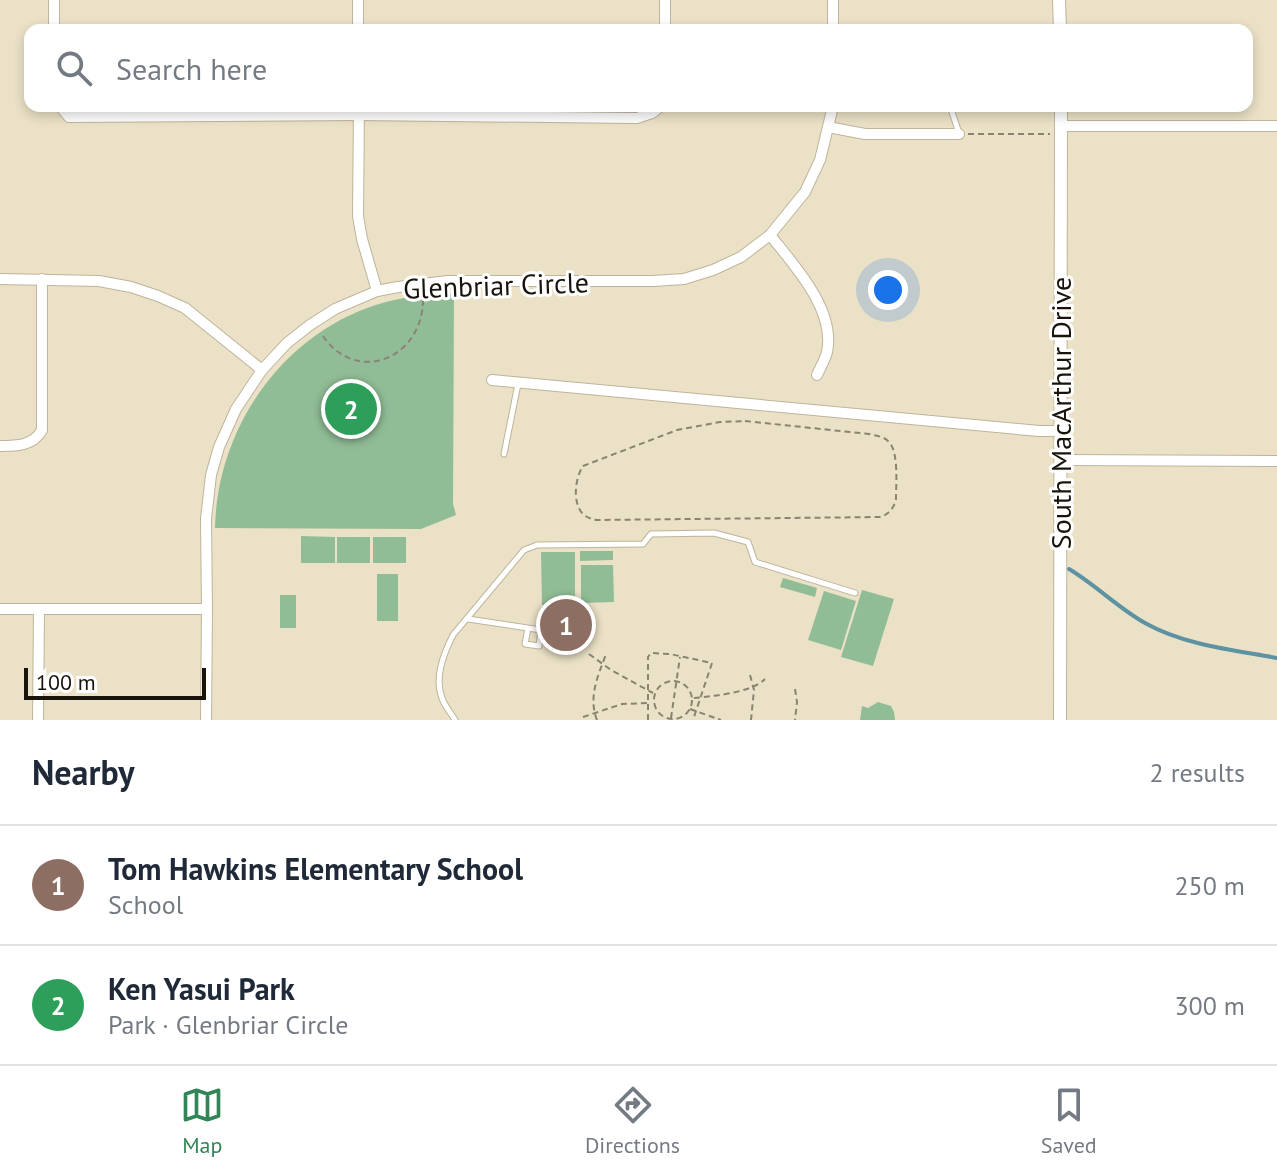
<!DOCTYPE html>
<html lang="en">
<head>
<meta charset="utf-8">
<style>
	body { margin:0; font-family:"PT Sans",sans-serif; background:#f6f6f7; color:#1f2937 }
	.scale { position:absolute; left:24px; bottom:20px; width:182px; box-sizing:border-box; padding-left:8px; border:4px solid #18140b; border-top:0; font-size:22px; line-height:28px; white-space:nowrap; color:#18140b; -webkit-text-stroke:6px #fff; paint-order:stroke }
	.you { position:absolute; left:888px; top:290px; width:28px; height:28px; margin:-20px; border:6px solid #fff; border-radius:50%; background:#1a73e8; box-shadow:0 0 0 12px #1a73e833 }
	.badge { display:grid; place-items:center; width:52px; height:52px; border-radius:50%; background:#328557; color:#fff; font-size:26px; font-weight:700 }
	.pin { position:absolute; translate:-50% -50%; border:4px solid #fff; box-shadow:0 2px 8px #0006 }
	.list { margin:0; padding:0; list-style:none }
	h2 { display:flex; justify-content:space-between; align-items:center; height:104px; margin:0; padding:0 32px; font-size:34px }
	h2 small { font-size:26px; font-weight:400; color:#747a83 }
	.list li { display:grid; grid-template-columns:52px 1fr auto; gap:24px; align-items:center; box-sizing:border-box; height:120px; padding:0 32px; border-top:2px solid #e0e1e3 }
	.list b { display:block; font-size:30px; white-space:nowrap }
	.list p { margin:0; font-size:26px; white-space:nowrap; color:#747a83 }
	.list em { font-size:26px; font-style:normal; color:#747a83 }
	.icon { flex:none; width:44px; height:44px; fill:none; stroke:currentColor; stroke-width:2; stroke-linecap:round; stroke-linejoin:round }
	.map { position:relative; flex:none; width:1277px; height:720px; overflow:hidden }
	.search { position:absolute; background:#fff; box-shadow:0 4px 12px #0003; left:24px; right:24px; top:24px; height:88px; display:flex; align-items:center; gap:20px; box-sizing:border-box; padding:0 28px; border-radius:16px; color:#747a83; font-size:30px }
	.sheet { height:344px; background:#fff }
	nav { display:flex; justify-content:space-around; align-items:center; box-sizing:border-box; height:112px; border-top:2px solid #e0e1e3; background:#fff; font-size:22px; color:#747a83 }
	nav a { display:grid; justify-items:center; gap:4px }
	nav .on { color:#328557 }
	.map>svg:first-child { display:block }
</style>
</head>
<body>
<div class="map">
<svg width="1277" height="720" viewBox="0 0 1277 720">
	<rect width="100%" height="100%" fill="#ebe1c7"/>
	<g fill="#91bd96">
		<path d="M427,294H454L453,504L456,515L421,529L215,528C217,433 276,342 367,308C386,301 407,297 427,294Z"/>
		<polygon points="301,536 335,537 335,563 301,563"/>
		<rect x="337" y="537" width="33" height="26"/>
		<rect x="373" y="537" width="33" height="26"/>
		<polygon points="580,551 613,551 613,560 580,561"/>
		<polygon points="541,552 575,552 575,604 542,605"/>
		<polygon points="581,565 613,565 614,602 581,603"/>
		<rect x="377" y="574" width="21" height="47"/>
		<polygon points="783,578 817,588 815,597 780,587"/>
		<polygon points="862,590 894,599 873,666 841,657"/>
		<polygon points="824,591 856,601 841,650 808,640"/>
		<rect x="280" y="595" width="16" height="33"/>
		<polygon points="878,702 891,706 894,712 895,720 860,720 862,706 868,708"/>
	</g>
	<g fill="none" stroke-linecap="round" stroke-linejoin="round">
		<path stroke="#5d92a3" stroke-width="4" d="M1069,569C1096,585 1118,608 1145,623C1184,645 1233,650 1277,658"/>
		<g stroke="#beb49b" stroke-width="7">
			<g id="service">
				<polyline points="950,106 959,133"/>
				<polyline points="504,454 518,384"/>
				<polyline points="468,619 541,630 539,646 525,644 528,628"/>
				<path d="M455,720C451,713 444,705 442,698C434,677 444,653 453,635L524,550L537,545L643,544L651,534L714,533L748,542L755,562L855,593"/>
			</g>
		</g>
		<g stroke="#beb49b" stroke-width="12">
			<g id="minor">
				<polyline points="54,0 54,30"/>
				<polyline points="358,0 358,30"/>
				<polyline points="833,0 833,30"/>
				<polyline points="665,30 665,0"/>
				<polyline points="60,106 69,117 359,115 637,118 652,113 661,106"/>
				<polyline points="359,106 358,216 362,239 377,291"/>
				<polyline points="1061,126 1277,126"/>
				<polyline points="828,127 865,134 959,134"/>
				<path d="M770,235C794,265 836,310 827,352C825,360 820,368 817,375"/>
				<polyline points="0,279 99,281 131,287 158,296 185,308 262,370"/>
				<polyline points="492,380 1039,431 1060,431"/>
				<path d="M0,446C17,446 33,446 42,430V279"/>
				<polyline points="1061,460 1277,461"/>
				<polyline points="0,609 207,609"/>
				<polyline points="38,720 39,609"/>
				<polyline points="206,720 207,609 206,519 211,475 219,447 236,409 262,370 287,343 310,325 335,309 377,291 398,287 448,281 653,281 684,279 713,270 741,257 770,235 805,192 820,160 833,106"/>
			</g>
		</g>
		<g stroke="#beb49b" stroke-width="14">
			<g id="tertiary">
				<polyline points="1059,0 1060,30"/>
				<polyline points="1060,720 1061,106"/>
			</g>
		</g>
		<g stroke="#8b8371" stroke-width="2" stroke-dasharray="6 4" stroke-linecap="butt">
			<polyline points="968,134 1050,134"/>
			<path d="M323,336C357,386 424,358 423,298"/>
			<path d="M745,421L869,434C876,436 883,436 888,441C899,450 896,484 896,499C894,508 890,512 882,517L596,520C590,518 587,518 583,514C572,503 575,478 583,466L677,430L720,422Z"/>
			<polyline points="589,654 611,670 653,693"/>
			<polyline points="750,675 754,690 751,720"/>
			<circle cx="673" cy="700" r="19"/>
			<polyline points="795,689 797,702 795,720"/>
			<path d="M694,698C713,696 751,693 765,679"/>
			<polyline points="690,709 721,720"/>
			<polyline points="583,717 622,704 648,703"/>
			<polyline points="671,718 680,657"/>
			<path d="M597,720C588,697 598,676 606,654"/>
			<polyline points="648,720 648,657 651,653 670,654 712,663 693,720"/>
		</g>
		<use href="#service" stroke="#fff" stroke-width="5"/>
		<use href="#minor" stroke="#fff" stroke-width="10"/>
		<use href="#tertiary" stroke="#fff" stroke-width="12"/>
	</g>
	<g text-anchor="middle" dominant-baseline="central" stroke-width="6" stroke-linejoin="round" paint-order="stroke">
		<g font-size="28" fill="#18140b" stroke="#fff">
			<text transform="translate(496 285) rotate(-2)">Glenbriar Circle</text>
			<text transform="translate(1060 413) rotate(-90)">South MacArthur Drive</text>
		</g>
	</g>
</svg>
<div class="scale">100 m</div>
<div class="you"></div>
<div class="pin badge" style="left:566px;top:625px;background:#8d6e63">1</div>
<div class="pin badge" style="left:351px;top:409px;background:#2e9e5b">2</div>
<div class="search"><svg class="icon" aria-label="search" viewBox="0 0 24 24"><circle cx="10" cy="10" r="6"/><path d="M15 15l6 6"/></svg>Search here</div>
</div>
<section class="sheet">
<h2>Nearby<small>2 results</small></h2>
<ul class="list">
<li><span class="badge" style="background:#8d6e63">1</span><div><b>Tom Hawkins Elementary School</b><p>School</p></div><em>250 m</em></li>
<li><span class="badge" style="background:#2e9e5b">2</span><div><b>Ken Yasui Park</b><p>Park · Glenbriar Circle</p></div><em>300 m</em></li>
</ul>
</section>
<nav>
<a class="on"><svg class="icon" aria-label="map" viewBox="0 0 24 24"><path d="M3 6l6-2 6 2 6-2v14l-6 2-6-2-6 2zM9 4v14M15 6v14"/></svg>Map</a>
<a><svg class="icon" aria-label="directions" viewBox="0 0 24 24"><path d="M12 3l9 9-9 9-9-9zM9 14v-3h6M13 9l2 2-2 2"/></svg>Directions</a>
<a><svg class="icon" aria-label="saved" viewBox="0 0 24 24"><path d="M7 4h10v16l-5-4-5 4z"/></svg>Saved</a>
</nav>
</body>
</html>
